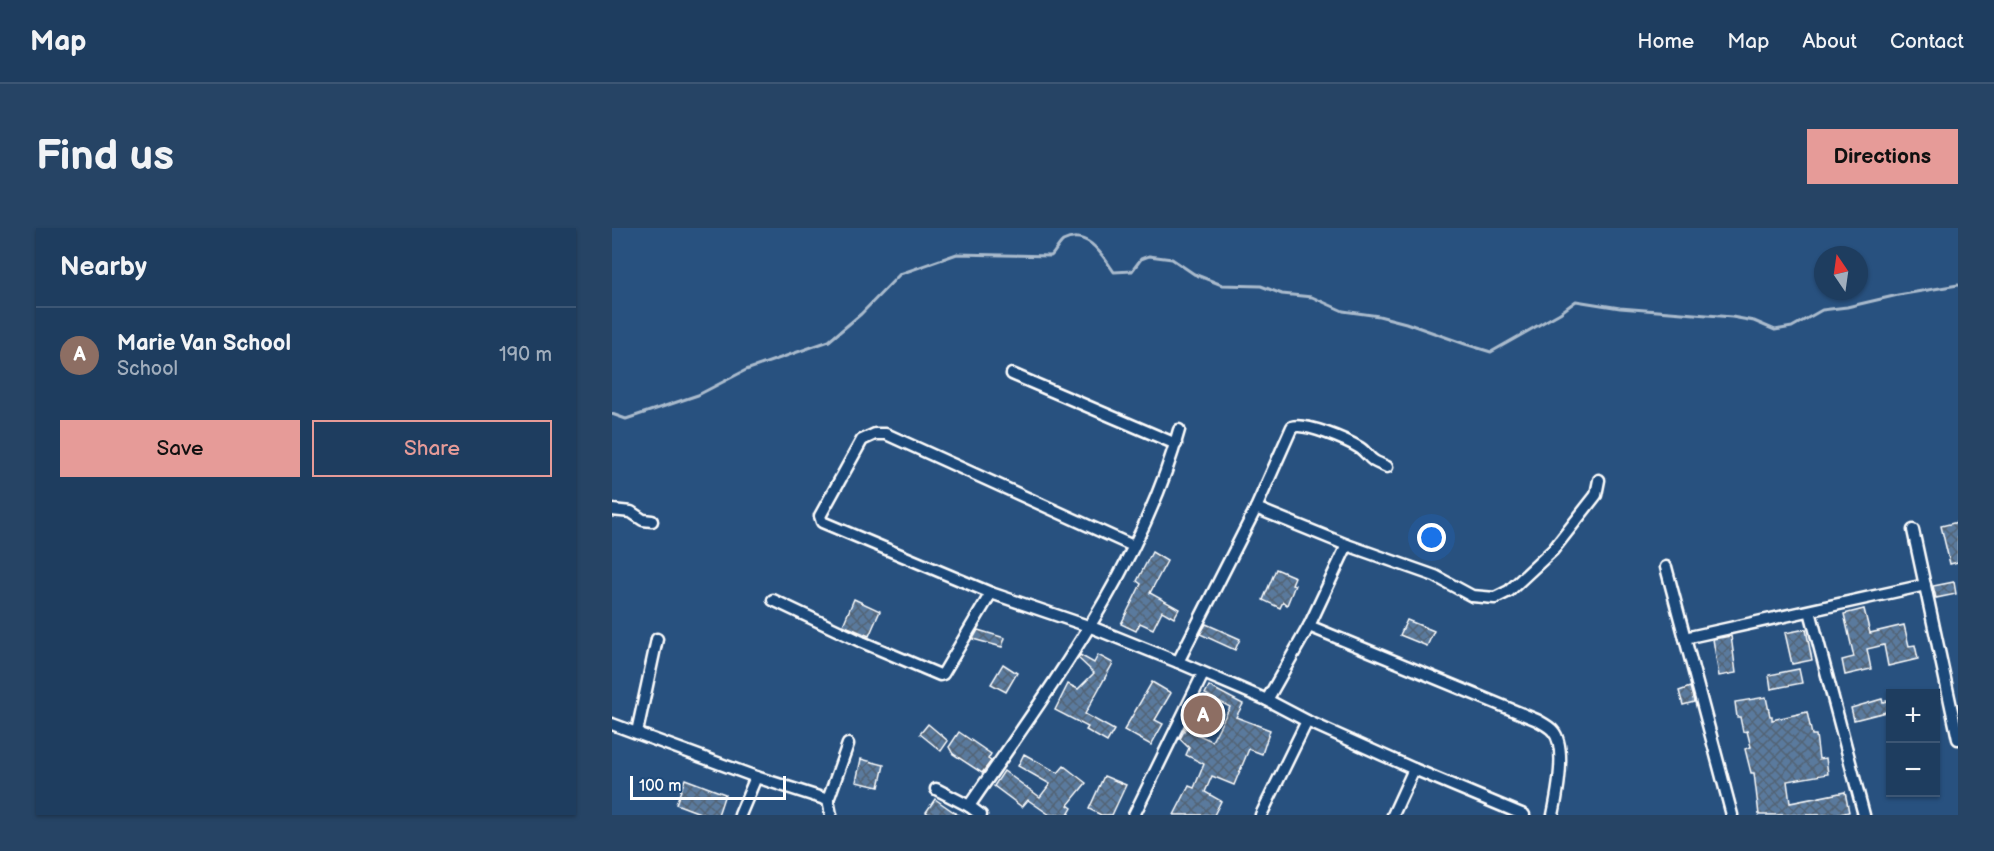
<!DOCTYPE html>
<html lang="en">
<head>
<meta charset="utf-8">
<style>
	body { margin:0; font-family:"Balsamiq Sans",sans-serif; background:#264465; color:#f1f3f6 }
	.controls { position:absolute; right:18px; bottom:18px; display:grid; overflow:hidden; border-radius:0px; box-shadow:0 2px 4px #0004 }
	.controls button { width:54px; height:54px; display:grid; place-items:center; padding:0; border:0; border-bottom:2px solid #3c5674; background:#1e3d5f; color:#f1f3f6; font:30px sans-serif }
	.compass { position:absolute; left:1202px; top:18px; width:54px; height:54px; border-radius:50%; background:#1e3d5f; box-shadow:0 2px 4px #0004; rotate:347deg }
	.scale { position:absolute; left:18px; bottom:15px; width:156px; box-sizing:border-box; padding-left:6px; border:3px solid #fff; border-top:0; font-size:16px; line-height:21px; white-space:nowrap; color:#fff; -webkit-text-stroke:4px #1f4a7a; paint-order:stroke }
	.you { position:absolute; left:820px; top:310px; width:21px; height:21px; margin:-15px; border:4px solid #fff; border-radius:50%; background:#1a73e8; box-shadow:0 0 0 9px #1a73e833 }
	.badge { display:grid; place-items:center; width:39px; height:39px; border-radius:50%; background:#e69b98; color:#fff; font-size:20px; font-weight:700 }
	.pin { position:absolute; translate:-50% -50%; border:3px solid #fff; box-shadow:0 2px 6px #0006 }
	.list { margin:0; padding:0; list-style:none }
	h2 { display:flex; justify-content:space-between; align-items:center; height:78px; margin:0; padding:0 24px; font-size:26px }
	h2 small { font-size:20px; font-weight:400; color:#a1aebd }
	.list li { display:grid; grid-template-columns:39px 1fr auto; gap:18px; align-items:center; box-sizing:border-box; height:96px; padding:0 24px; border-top:2px solid #3c5674 }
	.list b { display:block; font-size:22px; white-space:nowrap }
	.list p { margin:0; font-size:20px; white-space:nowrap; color:#a1aebd }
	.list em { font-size:20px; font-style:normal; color:#a1aebd }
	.actions { display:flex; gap:12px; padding:18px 24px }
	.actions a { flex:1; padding:14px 0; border:2px solid #e69b98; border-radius:0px; text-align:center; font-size:21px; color:#e69b98 }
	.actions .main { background:#e69b98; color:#111 }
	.map { position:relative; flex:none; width:1346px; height:587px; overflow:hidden; border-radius:0px }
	header { display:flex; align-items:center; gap:36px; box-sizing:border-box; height:84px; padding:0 30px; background:#1e3d5f; border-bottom:2px solid #3c5674 }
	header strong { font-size:28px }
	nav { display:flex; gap:33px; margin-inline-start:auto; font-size:21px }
	.intro { display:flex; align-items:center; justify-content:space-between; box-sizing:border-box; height:144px; padding:0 36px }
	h1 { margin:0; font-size:42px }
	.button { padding:15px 27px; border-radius:0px; background:#e69b98; color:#111; font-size:21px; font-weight:700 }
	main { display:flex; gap:36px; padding:0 36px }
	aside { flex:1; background:#1e3d5f; border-radius:0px; box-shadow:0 2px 4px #0004 }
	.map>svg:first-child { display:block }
</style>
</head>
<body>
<header>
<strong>Map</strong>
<nav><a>Home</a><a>Map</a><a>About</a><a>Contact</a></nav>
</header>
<div class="intro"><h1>Find us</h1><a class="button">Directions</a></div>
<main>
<aside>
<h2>Nearby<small></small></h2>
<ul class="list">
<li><span class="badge" style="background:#8d6e63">A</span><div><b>Marie Van School</b><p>School</p></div><em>190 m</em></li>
</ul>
<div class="actions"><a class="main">Save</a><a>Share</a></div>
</aside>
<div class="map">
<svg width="1346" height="587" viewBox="0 0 1346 587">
	<defs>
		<pattern id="building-cross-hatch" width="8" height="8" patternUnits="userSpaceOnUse" patternTransform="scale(1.5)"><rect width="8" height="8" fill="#5a7a9d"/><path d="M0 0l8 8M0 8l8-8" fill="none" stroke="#536374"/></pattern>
	</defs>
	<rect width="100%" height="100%" fill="#28517f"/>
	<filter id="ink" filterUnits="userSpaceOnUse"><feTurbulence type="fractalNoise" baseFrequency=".0167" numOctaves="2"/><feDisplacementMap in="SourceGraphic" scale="12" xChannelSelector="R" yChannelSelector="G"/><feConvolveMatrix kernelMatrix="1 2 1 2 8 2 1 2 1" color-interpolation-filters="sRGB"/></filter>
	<g filter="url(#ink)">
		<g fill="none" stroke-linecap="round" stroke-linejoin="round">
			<path stroke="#aabbcd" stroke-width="3" d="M0,186L14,191L86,167L134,142L217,113L249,86L288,46L345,26L439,28C443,24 447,16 451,13C475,0 491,28 502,44L520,43L529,31L537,28L560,31L582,46L610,57L649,58L670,66L700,69L731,83L767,88L794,95L853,116L879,124L948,85L964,73L1008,80L1120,89L1142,93L1163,102L1180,99L1210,82L1235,79L1286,67L1346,57"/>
		</g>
		<g fill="url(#building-cross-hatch)" stroke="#fff" stroke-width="1.5">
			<polygon points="1346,294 1346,334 1338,336 1329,298"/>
			<polygon points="540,324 555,333 538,365 567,381 562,390 550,383 541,401 528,395 524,403 509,396 529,356 525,353"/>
			<polygon points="664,341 683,349 680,356 683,357 675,377 671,374 668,380 651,372"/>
			<polygon points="1342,354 1344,366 1324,370 1321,358"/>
			<polygon points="242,371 268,383 257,408 231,397"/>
			<polygon points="1252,381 1258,405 1292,397 1297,418 1303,417 1306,431 1276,438 1272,417 1255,421 1259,441 1233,447 1230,432 1242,429 1232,386"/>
			<polygon points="795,392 822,403 815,418 788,407"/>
			<polygon points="594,396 628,411 623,422 588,406"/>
			<polygon points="1194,401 1200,432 1180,436 1173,405"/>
			<polygon points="366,402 393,410 390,419 361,411"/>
			<polygon points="1119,408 1124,445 1107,448 1101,411"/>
			<polygon points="468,427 482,435 486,427 501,435 473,486 502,502 495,514 474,502 476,499 443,482 456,456 466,461 482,445 466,430"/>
			<polygon points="391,436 405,445 394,464 379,456"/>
			<polygon points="1187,441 1190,455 1159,461 1157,447"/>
			<polygon points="540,454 559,465 543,492 551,496 539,517 512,502"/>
			<polygon points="597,458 631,476 624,489 658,502 650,526 637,521 622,557 600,548 593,564 609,573 602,587 562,587 577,558 582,560 592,536 574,527 577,520 568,511 575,497 582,505 600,513 618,479 593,466"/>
			<polygon points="1078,459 1082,474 1071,477 1067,463"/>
			<polygon points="1154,469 1158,488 1160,488 1160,492 1195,484 1200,507 1204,507 1207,531 1214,530 1216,546 1175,553 1178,575 1233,564 1237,584 1224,587 1147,587 1142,545 1139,545 1133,521 1139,519 1135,503 1131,504 1128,489 1125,489 1123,474"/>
			<polygon points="1270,471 1271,474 1278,472 1278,483 1242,492 1239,480"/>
			<polygon points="316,496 336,513 329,523 308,506"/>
			<polygon points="347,504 379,526 376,531 379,533 370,545 341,526 337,519"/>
			<polygon points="412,526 446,545 452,538 474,555 456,577 460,580 456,587 438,587 416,572 410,579 382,558 392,543 428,569 438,556 406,538"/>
			<polygon points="249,531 272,537 267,559 244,554"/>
			<polygon points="492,548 514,557 500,587 489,587 477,581"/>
			<polygon points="73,551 113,566 106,587 93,587 64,576"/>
			<polygon points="323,571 346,587 318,587 314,584"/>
		</g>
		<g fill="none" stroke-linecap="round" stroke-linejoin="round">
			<g stroke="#fff" stroke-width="15">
				<g id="street">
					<polyline points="400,146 564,216"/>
					<polyline points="644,280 735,317 823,348 860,368 883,370 897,363 941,322 984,267 987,252"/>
					<polyline points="0,282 19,284 31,292 40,293"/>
					<polyline points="1301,302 1346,511"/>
					<polyline points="521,318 274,206 263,206 250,212 208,288 210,294 379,365 479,399 566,434 655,472 695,493 802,541 912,587"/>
					<polyline points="1054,339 1120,587"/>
					<polyline points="161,372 250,414 328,447 331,446 379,365"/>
					<polyline points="1198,383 1252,587"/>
					<path d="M697,398L925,492C930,495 937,498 941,503C955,518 945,568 941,587"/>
					<polyline points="1073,410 1313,357"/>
					<path d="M566,434L644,280L680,199C693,194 735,212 748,220C753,223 756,229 762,233C765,235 771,237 775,239"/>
					<polyline points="655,472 697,398 735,317"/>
					<polyline points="0,496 144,549 216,572"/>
					<polyline points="25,504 45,411"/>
					<polyline points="324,561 357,578 369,587"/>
					<path d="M357,578C436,462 530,339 567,202"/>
					<polyline points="128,587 144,549"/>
					<polyline points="219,587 216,572 236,516"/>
					<polyline points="522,587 591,446"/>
					<polyline points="649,587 695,493"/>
					<polyline points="781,587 802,541"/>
				</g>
			</g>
			<use href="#street" stroke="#1f4a7a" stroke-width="10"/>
		</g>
	</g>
</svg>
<div class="controls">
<button>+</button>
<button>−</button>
</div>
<svg class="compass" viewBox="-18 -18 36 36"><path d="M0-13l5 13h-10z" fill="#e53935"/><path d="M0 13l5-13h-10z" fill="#a1aebd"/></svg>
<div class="scale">100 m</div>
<div class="you"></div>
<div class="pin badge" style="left:591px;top:487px;background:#8d6e63">A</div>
</div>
</main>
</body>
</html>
